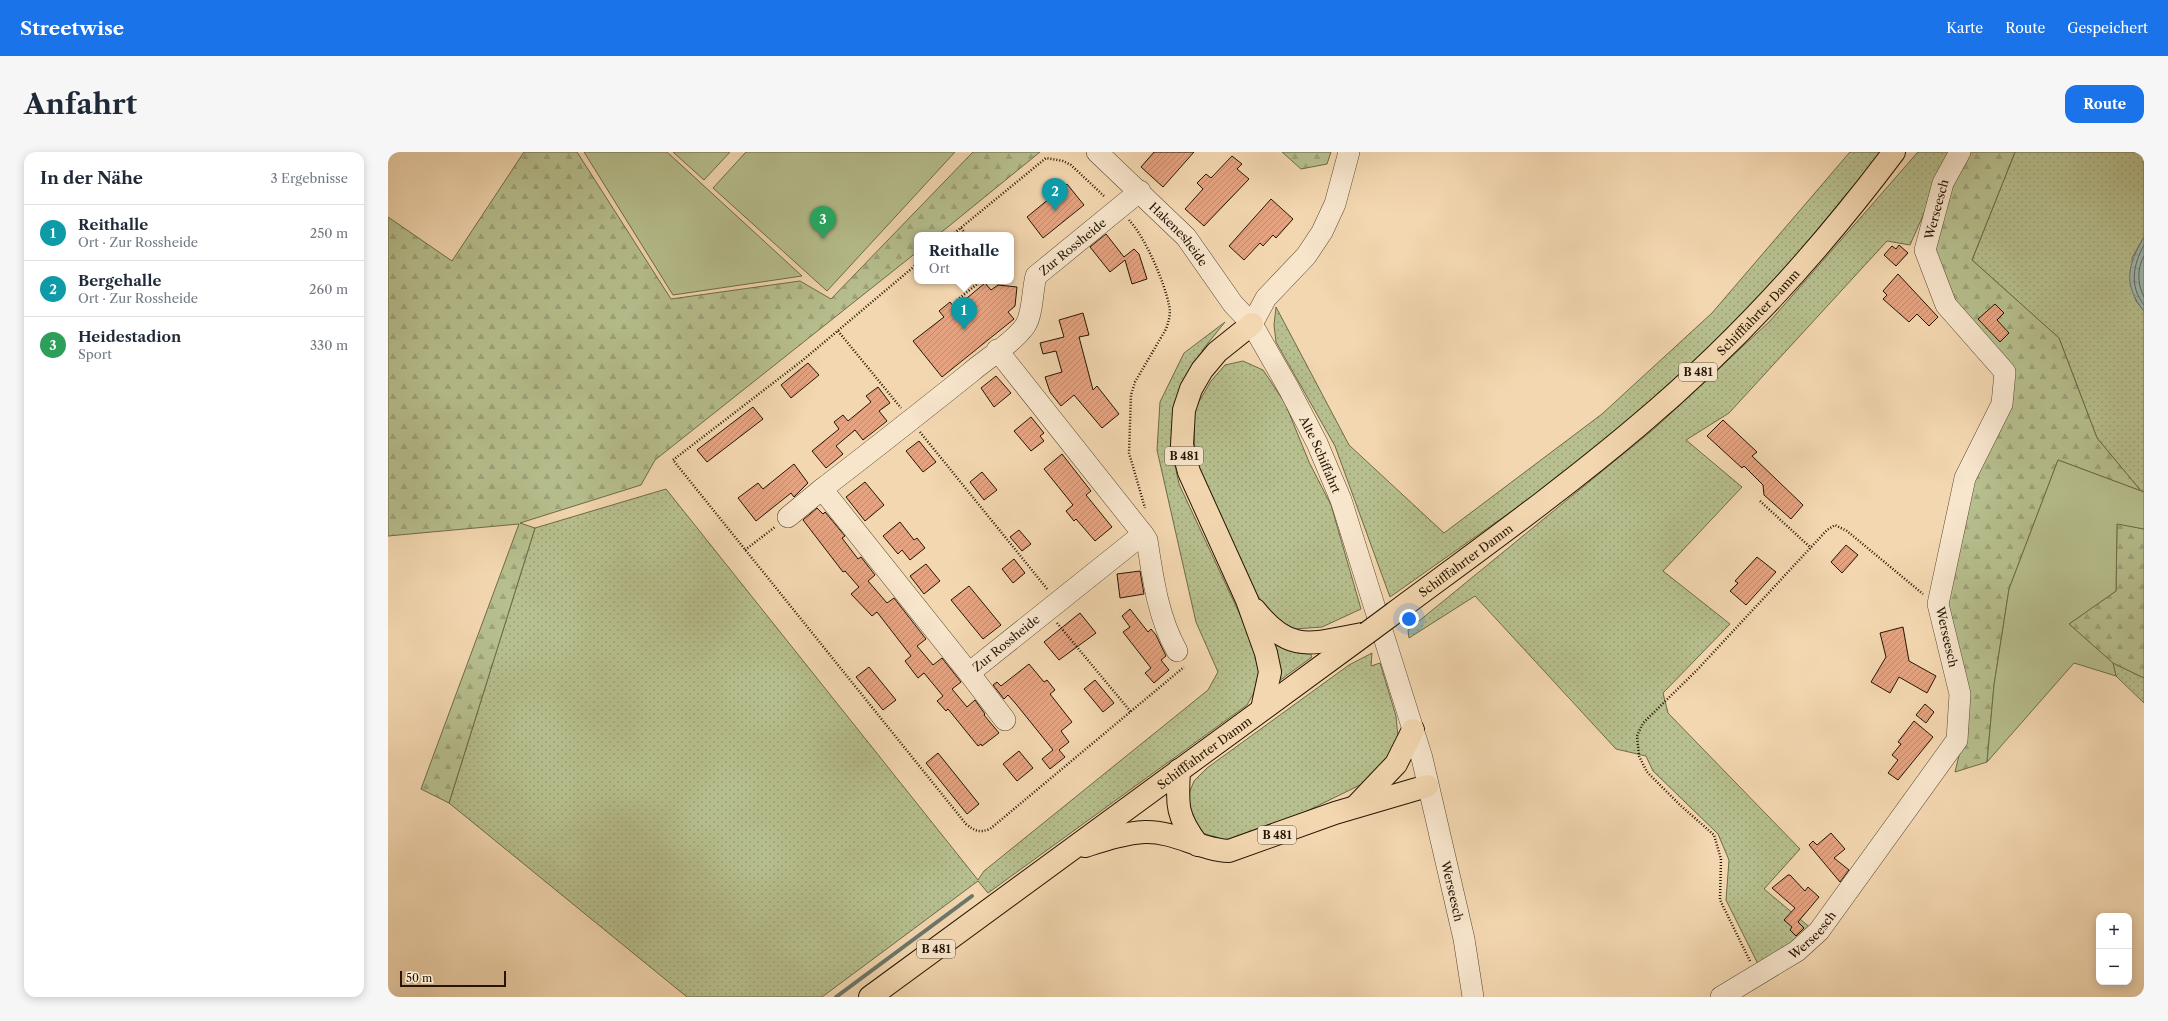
<!DOCTYPE html>
<html lang="de">
<head>
<meta charset="utf-8">
<style>
	body { margin:0; font-family:"Libre Caslon Text",serif; background:#f6f6f7; color:#1f2937 }
	.controls { position:absolute; right:12px; bottom:12px; display:grid; overflow:hidden; border-radius:8px; box-shadow:0 2px 10px #0003 }
	.controls button { width:36px; height:36px; display:grid; place-items:center; padding:0; border:0; border-bottom:1px solid #e0e1e3; background:#fff; color:#1f2937; font:20px sans-serif }
	.scale { position:absolute; left:12px; bottom:10px; width:106px; box-sizing:border-box; padding-left:4px; border:2px solid #251502; border-top:0; font-size:11px; line-height:14px; white-space:nowrap; color:#251502; -webkit-text-stroke:3px #f7e5cc; paint-order:stroke }
	.you { position:absolute; left:1021px; top:467px; width:14px; height:14px; margin:-10px; border:3px solid #fff; border-radius:50%; background:#1a73e8; box-shadow:0 0 0 6px #1a73e833 }
	.badge { display:grid; place-items:center; width:26px; height:26px; border-radius:50%; background:#1a73e8; color:#fff; font-size:13px; font-weight:700 }
	.pin { position:absolute; translate:-50% -33px; filter:drop-shadow(0 1px 2px #0008) }
	.pin::after { content:''; position:absolute; top:21px; width:14px; height:12px; background:inherit; clip-path:polygon(0 0,100% 0,50% 100%) }
	.popup { position:absolute; left:526px; top:80px; width:100px; height:52px; box-sizing:border-box; display:grid; place-content:center; border-radius:8px; background:#fff; filter:drop-shadow(0 1px 3px #0005); font-size:13px; white-space:nowrap; color:#747a83 }
	.popup b { font-size:15px; color:#1f2937 }
	.popup::after { content:''; position:absolute; left:50%; top:100%; margin-left:-8px; border:8px solid transparent; border-top-color:#fff }
	.list { margin:0; padding:0; list-style:none }
	h2 { display:flex; justify-content:space-between; align-items:center; height:52px; margin:0; padding:0 16px; font-size:17px }
	h2 small { font-size:13px; font-weight:400; color:#747a83 }
	.list li { display:grid; grid-template-columns:26px 1fr auto; gap:12px; align-items:center; box-sizing:border-box; height:56px; padding:0 16px; border-top:1px solid #e0e1e3 }
	.list b { display:block; font-size:15px; white-space:nowrap }
	.list p { margin:0; font-size:13px; white-space:nowrap; color:#747a83 }
	.list em { font-size:13px; font-style:normal; color:#747a83 }
	.map { position:relative; flex:none; width:1756px; height:845px; overflow:hidden; border-radius:12px }
	header { display:flex; align-items:center; gap:24px; box-sizing:border-box; height:56px; padding:0 20px; background:#1a73e8; color:#fff }
	header strong { font-size:19px }
	nav { display:flex; gap:22px; margin-inline-start:auto; font-size:14px }
	.intro { display:flex; align-items:center; justify-content:space-between; box-sizing:border-box; height:96px; padding:0 24px }
	h1 { margin:0; font-size:28px }
	.button { padding:10px 18px; border-radius:12px; background:#1a73e8; color:#fff; font-size:14px; font-weight:700 }
	main { display:flex; gap:24px; padding:0 24px }
	aside { flex:1; background:#fff; border-radius:12px; box-shadow:0 2px 10px #0003 }
	.map>svg:first-child { display:block }
</style>
</head>
<body>
<header>
<strong>Streetwise</strong>
<nav><a>Karte</a><a>Route</a><a>Gespeichert</a></nav>
</header>
<div class="intro"><h1>Anfahrt</h1><a class="button">Route</a></div>
<main>
<aside>
<h2>In der Nähe<small>3 Ergebnisse</small></h2>
<ul class="list">
<li><span class="badge" style="background:#0f9aa8">1</span><div><b>Reithalle</b><p>Ort · Zur Rossheide</p></div><em>250 m</em></li>
<li><span class="badge" style="background:#0f9aa8">2</span><div><b>Bergehalle</b><p>Ort · Zur Rossheide</p></div><em>260 m</em></li>
<li><span class="badge" style="background:#2e9e5b">3</span><div><b>Heidestadion</b><p>Sport</p></div><em>330 m</em></li>
</ul>
</aside>
<div class="map">
<svg width="1756" height="845" viewBox="0 0 1756 845">
	<defs>
		<pattern id="grass-dots" width="8" height="8" patternUnits="userSpaceOnUse"><rect width="8" height="8" fill="#b7bf8e"/><path d="M2 2h.1M6 6h.1" fill="none" stroke="#9da379" stroke-width="1.8" stroke-linecap="round"/></pattern>
		<pattern id="forest-firs" width="22" height="20" patternUnits="userSpaceOnUse"><rect width="22" height="20" fill="#b7bf8e"/><path d="M5 1l3.5 6h-7zM16 11l3.5 6h-7z" fill="#9da379"/></pattern>
		<pattern id="water-ripples" width="26" height="14" patternUnits="userSpaceOnUse"><rect width="26" height="14" fill="#9cb8b1"/><path d="M2 4q2-2 4 0t4 0M15 11q2-2 4 0t4 0" fill="none" stroke="#869d97"/></pattern>
		<pattern id="building-hatch" width="6" height="6" patternUnits="userSpaceOnUse"><rect width="6" height="6" fill="#e5a381"/><path d="M-1 1l2-2M0 6l6-6M5 7l2-2" fill="none" stroke="#c48b6e"/></pattern>
	</defs>
	<rect width="100%" height="100%" fill="#f3d7b0"/>
	<filter id="stains"><feTurbulence type="fractalNoise" baseFrequency=".005" numOctaves="4"/><feColorMatrix values="0 0 0 0 .2 0 0 0 0 .09 0 0 0 0 .02 0 0 0 .5 -.17"/></filter>
	<radialGradient id="worn" r=".72"><stop offset=".6" stop-color="#630" stop-opacity="0"/><stop offset="1" stop-color="#630" stop-opacity=".3"/></radialGradient>
	<g fill="url(#grass-dots)" stroke="#6e6a48">
		<polygon points="1462,0 1493,0 1368,152 1202,304 1002,445 947,294 888,190 886,173 888,155 961,293 1056,381 1214,262 1324,161"/>
		<polygon points="1530,0 1563,0 1522,93 1499,89 1341,261 1298,288 1354,335 1275,419 1342,472 1275,541 1280,561 1412,697 1376,737 1425,778 1372,816 1338,748 1341,708 1330,682 1265,619 1258,604 1228,597 1087,444 1021,486 1020,478 1267,276 1382,169"/>
		<polygon points="1627,0 1756,0 1756,85 1744,106 1748,149 1756,159 1756,340 1753,339 1709,286 1671,186 1584,108"/>
		<polygon points="837,170 816,196 796,231 787,262 783,295 791,332 874,510 873,528 859,553 600,741 590,729 434,845 299,845 61,651 147,376 278,337 590,728 596,719 820,538 830,520 808,470 769,298 772,250 796,201"/>
		<polygon points="855,209 875,218 897,251 921,310 943,353 973,457 934,475 907,477 886,466 868,441 807,311 806,258 823,229 837,213"/>
		<polygon points="885,489 922,501 924,505 891,529"/>
		<polygon points="984,501 983,514 992,511 1008,564 1010,585 1003,604 974,632 915,661 838,688 814,681 802,667 798,649 806,629 819,616 961,513"/>
		<polygon points="1725,511 1756,526 1756,551 1728,524"/>
	</g>
	<g fill="url(#forest-firs)" stroke="#6e6a48">
		<polygon points="136,0 189,0 283,147 412,129 443,147 585,0 652,0 550,83 529,83 529,100 267,308 253,333 132,371 147,376 61,651 33,637 131,372 0,384 0,65 64,109"/>
		<polygon points="894,0 943,0 939,12 913,17"/>
		<polygon points="1579,0 1627,0 1584,108 1671,186 1709,286 1753,339 1670,308 1621,437 1606,533 1599,610 1567,620 1575,587 1556,451 1583,325 1623,223 1564,151 1544,97 1561,31"/>
		<polygon points="1729,371 1756,377 1756,526 1725,511 1681,472 1728,439"/>
	</g>
	<g fill="#b7bf8e" stroke="#6e6a48">
		<polygon points="196,0 279,0 414,124 285,143"/>
		<polygon points="285,0 342,0 316,28"/>
		<polygon points="358,0 567,0 439,139 325,36"/>
		<polygon points="1670,308 1756,340 1756,377 1729,372 1728,439 1681,472 1725,511 1728,524 1686,511 1599,610 1606,533 1621,437"/>
	</g>
	<path fill="url(#water-ripples)" stroke="#6c776b" d="M1756,85V159C1734,132 1740,113 1756,85Z"/>
	<g fill="none" stroke-linecap="round" stroke-linejoin="round">
		<g stroke="#60665a" stroke-width="1">
			<path d="M1756,93C1745,113 1741,134 1756,153"/>
			<path d="M1756,104C1749,116 1749,132 1756,145"/>
		</g>
		<polyline stroke="#6c776b" stroke-width="4" points="448,845 584,744"/>
	</g>
	<g fill="url(#building-hatch)" stroke="#251502">
		<polygon points="766,0 806,0 775,35 753,15"/>
		<polygon points="844,4 854,12 849,17 861,27 816,74 797,57 815,37 809,31 818,22 823,26"/>
		<polygon points="679,32 696,53 655,86 639,65"/>
		<polygon points="883,47 905,67 888,86 885,83 875,94 872,91 856,108 841,94"/>
		<polygon points="718,82 736,105 746,97 751,102 759,127 744,132 737,108 722,120 702,95"/>
		<polygon points="1511,93 1520,101 1508,114 1496,103 1504,94 1508,97"/>
		<polygon points="1510,122 1550,165 1541,174 1529,162 1521,170 1495,147 1499,143 1495,139"/>
		<polygon points="597,131 603,138 610,133 629,135 627,154 620,160 626,167 554,225 525,189 556,165 551,159 562,150 567,156"/>
		<polygon points="1607,152 1616,161 1609,168 1621,181 1612,190 1590,167"/>
		<polygon points="695,161 701,183 691,185 705,238 709,234 731,262 714,276 686,243 673,254 662,240 657,225 674,220 668,199 655,202 652,191 676,185 671,168"/>
		<polygon points="420,211 431,223 403,246 393,233"/>
		<polygon points="608,224 623,241 606,255 593,236"/>
		<polygon points="490,235 502,251 491,259 499,269 475,288 467,278 448,294 455,302 438,316 424,299 451,277 446,270 455,263 460,269 483,250 478,244"/>
		<polygon points="365,255 375,267 319,310 309,298"/>
		<polygon points="643,265 656,281 652,284 656,289 643,299 626,279"/>
		<polygon points="1335,268 1369,300 1364,304 1415,353 1403,367 1376,343 1375,333 1356,314 1354,316 1319,284"/>
		<polygon points="531,289 548,310 535,320 518,299"/>
		<polygon points="674,302 703,339 698,343 724,375 707,389 688,367 686,369 678,359 685,353 656,317"/>
		<polygon points="406,312 420,331 406,345 403,341 368,369 350,346 370,331 375,337"/>
		<polygon points="594,320 609,338 596,348 582,330"/>
		<polygon points="477,330 496,353 477,369 458,345"/>
		<polygon points="429,356 435,362 437,360 457,384 454,386 470,407 473,405 487,423 480,429 499,451 506,446 538,487 529,494 545,513 554,506 573,530 564,537 579,555 587,548 597,562 596,563 611,581 594,594 593,592 590,594 560,557 558,559 549,549 555,544 536,521 530,526 517,509 523,504 489,460 484,464 463,442 471,435 457,419 455,420 415,368"/>
		<polygon points="512,370 526,388 529,386 537,396 522,408 514,398 510,402 495,384"/>
		<polygon points="631,378 643,392 634,399 622,385"/>
		<polygon points="1458,393 1470,403 1454,421 1443,410"/>
		<polygon points="1369,405 1388,420 1358,453 1342,439 1350,431 1347,429"/>
		<polygon points="626,407 637,421 625,431 614,417"/>
		<polygon points="538,412 552,429 536,442 522,424"/>
		<polygon points="752,419 756,442 732,446 729,422"/>
		<polygon points="581,434 613,473 595,487 563,448"/>
		<polygon points="742,457 760,480 763,477 768,483 778,504 773,508 781,518 766,531 757,521 763,516 735,480 742,475 734,464"/>
		<polygon points="692,461 708,481 671,508 656,490"/>
		<polygon points="1515,475 1521,509 1548,524 1539,541 1511,525 1502,541 1483,530 1498,505 1492,481"/>
		<polygon points="641,512 656,530 659,528 667,538 662,542 684,570 673,579 681,590 671,598 677,605 662,617 654,607 665,598 628,552 620,543 616,547 605,533 609,530 613,534"/>
		<polygon points="481,515 508,548 495,558 468,525"/>
		<polygon points="707,528 726,551 715,560 696,537"/>
		<polygon points="1537,552 1546,560 1538,571 1528,563"/>
		<polygon points="1526,569 1545,585 1510,628 1500,621 1510,608 1504,603 1513,592 1510,590"/>
		<polygon points="631,599 645,616 629,629 615,612"/>
		<polygon points="550,601 591,652 579,662 538,611"/>
		<polygon points="1443,681 1457,697 1446,706 1461,718 1452,730 1421,693 1425,689 1429,693"/>
		<polygon points="1400,723 1402,723 1417,739 1420,735 1431,745 1410,770 1416,776 1408,784 1402,778 1404,775 1396,768 1407,756 1384,736"/>
	</g>
	<g fill="none" stroke-linecap="round" stroke-linejoin="round">
		<g stroke="#58462e" stroke-width="22">
			<g id="minor">
				<path id="s1" d="M709,0L798,85L845,152L864,172L901,237L929,291L953,348L1034,606L1076,787L1085,845"/>
				<polyline points="864,172 878,146 918,104 934,80 947,52 961,0"/>
				<path id="s2" d="M609,198L755,382L581,521L434,337C484,299 533,260 582,221C598,207 625,191 637,174C645,162 644,139 648,124L752,39"/>
				<polyline points="400,365 434,337"/>
				<path d="M755,382L759,388C765,427 770,465 789,499"/>
				<polyline points="581,521 617,568"/>
				<path id="s3" d="M1333,845L1409,799L1431,779L1569,588L1572,542L1550,452L1577,326L1614,252L1617,220L1558,153L1537,98L1555,31L1572,0"/>
			</g>
		</g>
		<g stroke="#251502" stroke-width="24">
			<g id="highway">
				<polyline points="864,172 829,200 814,218 803,237 796,258 794,293 801,320 859,448 878,501 882,520 874,557"/>
				<path d="M867,458C903,503 924,491 974,482"/>
				<path id="s4" d="M1006,461C1088,400 1172,340 1251,273C1346,193 1431,100 1506,0"/>
				<path d="M791,618C789,653 788,664 810,693"/>
				<polyline points="969,653 1008,612 1025,578"/>
				<path d="M697,694C716,688 737,681 757,680C786,679 813,698 841,699L947,661L1039,634"/>
				<path id="s5" d="M482,845L979,481"/>
			</g>
		</g>
		<g stroke="#251502" stroke-width="2.5" stroke-dasharray="1 2" stroke-linecap="butt">
			<path d="M741,68C757,85 776,129 781,153C783,161 781,169 778,177L747,230L743,243L741,301L757,356"/>
			<polyline points="573,76 579,83"/>
			<polyline points="564,83 658,6 675,9 683,13 717,45"/>
			<path d="M529,112L415,208L285,308L578,672C587,679 591,681 602,677L796,515"/>
			<polyline points="569,148 593,129"/>
			<polyline points="450,179 513,256"/>
			<polyline points="532,280 660,438"/>
			<polyline points="1372,349 1423,396"/>
			<polyline points="357,398 387,375"/>
			<polyline points="669,471 743,560"/>
			<polyline points="1362,809 1332,748 1333,707 1326,683 1292,653 1259,620 1251,604 1249,584 1255,571 1309,518 1439,378 1447,373 1459,379 1535,442"/>
		</g>
		<use href="#minor" stroke="#f7e5cc" stroke-width="21"/>
		<use href="#highway" stroke="#f3d7b0" stroke-width="22"/>
		<g stroke="#251502" stroke-width="24" stroke-linecap="butt">
			<polyline id="highway-bridge" points="979,481 1006,461"/>
		</g>
		<use href="#highway-bridge" stroke="#f3d7b0" stroke-width="22"/>
	</g>
	<g text-anchor="middle" dominant-baseline="central" stroke-width="3" stroke-linejoin="round" paint-order="stroke">
		<g fill="#f7e5cc" stroke="#64533f" stroke-width="1">
			<rect x="1291" y="211" width="38" height="18" rx="3"/>
			<rect x="777" y="295" width="38" height="18" rx="3"/>
			<rect x="870" y="674" width="38" height="18" rx="3"/>
			<rect x="529" y="788" width="38" height="18" rx="3"/>
		</g>
		<g font-size="11" font-weight="bold" fill="#251502">
			<text x="1310" y="220">B 481</text>
			<text x="796" y="304">B 481</text>
			<text x="889" y="683">B 481</text>
			<text x="548" y="797">B 481</text>
		</g>
		<g font-size="12" fill="#251502" stroke="#f7e5cc">
			<text stroke="none"><textPath href="#s3" startOffset="927">Werseesch</textPath></text>
			<text stroke="none"><textPath href="#s1" startOffset="116">Hakenesheide</textPath></text>
			<text stroke="none"><textPath href="#s2" startOffset="1052">Zur Rossheide</textPath></text>
			<text stroke="none"><textPath href="#s4" startOffset="473">Schifffahrter Damm</textPath></text>
			<text stroke="none"><textPath href="#s1" startOffset="380">Alte Schiffahrt</textPath></text>
			<text stroke="none"><textPath href="#s4" startOffset="89">Schifffahrter Damm</textPath></text>
			<text transform="translate(1559 485) rotate(77)">Werseesch</text>
			<text transform="translate(618 491) rotate(-39)">Zur Rossheide</text>
			<text stroke="none"><textPath href="#s5" startOffset="414">Schifffahrter Damm</textPath></text>
			<text stroke="none"><textPath href="#s1" startOffset="837">Werseesch</textPath></text>
			<text stroke="none"><textPath href="#s3" startOffset="111">Werseesch</textPath></text>
		</g>
	</g>
	<rect width="100%" height="100%" filter="url(#stains)"/>
	<rect width="100%" height="100%" fill="url(#worn)"/>
</svg>
<div class="controls">
<button>+</button>
<button>−</button>
</div>
<div class="scale">50 m</div>
<div class="you"></div>
<div class="pin badge" style="left:576px;top:178px;background:#0f9aa8">1</div>
<div class="popup"><b>Reithalle</b>Ort</div>
<div class="pin badge" style="left:667px;top:59px;background:#0f9aa8">2</div>
<div class="pin badge" style="left:435px;top:87px;background:#2e9e5b">3</div>
</div>
</main>
</body>
</html>
